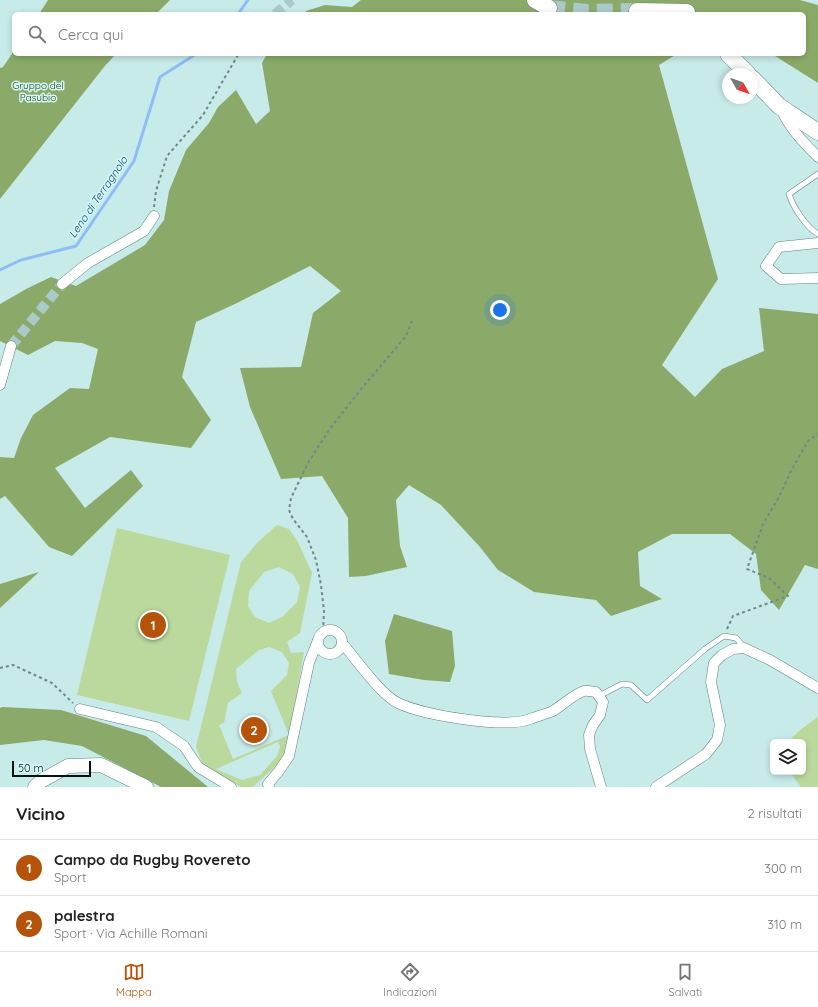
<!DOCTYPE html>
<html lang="it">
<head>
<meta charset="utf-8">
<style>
	body { margin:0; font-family:Quicksand,sans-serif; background:#f2f2f2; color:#222 }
	.controls { position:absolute; right:12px; bottom:12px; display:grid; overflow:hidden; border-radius:6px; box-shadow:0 2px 6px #0003 }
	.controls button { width:36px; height:36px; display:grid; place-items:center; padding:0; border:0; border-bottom:1px solid #e0e0e0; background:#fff; color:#222; font:20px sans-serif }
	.compass { position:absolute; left:722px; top:68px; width:36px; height:36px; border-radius:50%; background:#fff; box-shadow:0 2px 6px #0003; rotate:130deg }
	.scale { position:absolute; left:12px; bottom:10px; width:79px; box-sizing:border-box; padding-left:4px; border:2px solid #051111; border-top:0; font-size:11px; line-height:14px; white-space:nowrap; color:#051111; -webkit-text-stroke:3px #d4f8f6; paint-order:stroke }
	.you { position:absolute; left:500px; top:310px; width:14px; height:14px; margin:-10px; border:3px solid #fff; border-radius:50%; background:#1a73e8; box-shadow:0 0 0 6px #1a73e833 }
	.badge { display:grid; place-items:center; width:26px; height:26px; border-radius:50%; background:#b45309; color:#fff; font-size:13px; font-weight:700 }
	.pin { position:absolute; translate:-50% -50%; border:2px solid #fff; box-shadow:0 1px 4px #0006 }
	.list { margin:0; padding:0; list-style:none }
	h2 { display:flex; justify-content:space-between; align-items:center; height:52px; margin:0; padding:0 16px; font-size:17px }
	h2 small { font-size:13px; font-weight:400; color:#767676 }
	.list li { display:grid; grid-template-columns:26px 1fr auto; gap:12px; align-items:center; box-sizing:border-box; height:56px; padding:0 16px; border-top:1px solid #e0e0e0 }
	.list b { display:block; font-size:15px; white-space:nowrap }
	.list p { margin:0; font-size:13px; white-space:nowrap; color:#767676 }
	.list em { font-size:13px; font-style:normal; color:#767676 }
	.icon { flex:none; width:22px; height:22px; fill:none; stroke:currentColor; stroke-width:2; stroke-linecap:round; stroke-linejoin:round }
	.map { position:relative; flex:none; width:818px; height:787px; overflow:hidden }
	.search { position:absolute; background:#fff; box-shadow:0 2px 6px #0003; left:12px; right:12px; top:12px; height:44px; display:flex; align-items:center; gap:10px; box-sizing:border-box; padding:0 14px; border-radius:6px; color:#767676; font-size:15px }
	.sheet { height:164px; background:#fff }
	nav { display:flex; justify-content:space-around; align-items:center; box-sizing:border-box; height:56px; border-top:1px solid #e0e0e0; background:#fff; font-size:11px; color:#767676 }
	nav a { display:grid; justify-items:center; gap:2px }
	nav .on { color:#b45309 }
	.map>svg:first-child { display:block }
</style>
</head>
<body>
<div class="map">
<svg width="818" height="787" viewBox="0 0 818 787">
	<rect width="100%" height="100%" fill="#c7ebe9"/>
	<g fill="#bbd99d" fill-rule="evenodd">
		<path d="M277,525L289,529L298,542L312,573L300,633L287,642L291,653L304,652L286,754L278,764L253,787H241L203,765L196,747L241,562L257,543ZM279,567L293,574L300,587L297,602L282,617L269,623L255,617L248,606L249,591L264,572ZM269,647L282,652L289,663L287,675L271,691L289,735L233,759L219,725L224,723L228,703L242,693L237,682L236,669L259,650ZM278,742L280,747L277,756L260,775L242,780L216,769Z"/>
		<polygon points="117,528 230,555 189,721 77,695"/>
		<polygon points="818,717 818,787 801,787 790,772 803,772 803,742 788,742 800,730"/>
	</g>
	<g fill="#8baa6a">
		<polygon points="48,0 170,0 156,14 39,14"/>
		<polygon points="361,0 800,0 818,5 818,83 772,54 804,54 804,14 303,14 306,11 325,5 352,7"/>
		<polygon points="14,51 14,54 116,54 104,67 0,199 0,68 3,67"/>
		<polygon points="267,54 677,54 659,65 718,279 662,365 695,397 722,369 764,351 759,308 818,314 818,569 805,565 779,610 761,590 756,554 730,534 672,534 638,552 640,586 662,599 611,616 596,600 534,592 498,570 480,547 441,505 409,485 396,500 400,546 407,567 366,576 349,577 348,518 322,476 281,479 250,407 240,368 301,367 313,313 341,291 310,266 237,303 196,322 182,377 211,420 191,448 110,437 55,468 85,508 131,470 143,486 72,556 49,547 5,496 0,499 0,457 14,458 21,438 33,415 70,388 89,389 98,349 82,343 55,341 28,355 0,341 0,304 28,288 51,277 76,286 145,245 164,220 169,191 186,150 209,123 218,107 236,90 256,124 270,111 262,63"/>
		<polygon points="39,572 0,608 0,584"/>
		<polygon points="394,614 452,631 455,666 450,682 424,680 389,674 385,641"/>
		<polygon points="2,707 61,710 146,736 208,787 161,787 82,746 44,740 0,745 0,708"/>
	</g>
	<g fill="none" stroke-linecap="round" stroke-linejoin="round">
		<g stroke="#8fbdf6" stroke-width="3">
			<polyline points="238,14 248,0"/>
			<polyline points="0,270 21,260 76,246 134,161 160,77 196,54"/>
		</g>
		<g stroke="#aacac9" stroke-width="10" stroke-dasharray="10 5" stroke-linecap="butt">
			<polyline points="275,14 292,0"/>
			<polyline points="238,55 238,54"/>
			<polyline points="11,346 62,284"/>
		</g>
		<polyline stroke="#aacac9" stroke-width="16" stroke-dasharray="16 8" stroke-linecap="butt" points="549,8 587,12 637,11"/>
		<g stroke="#638483" stroke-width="6">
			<g id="service">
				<path d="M818,174L789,194C793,207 806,227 818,234"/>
				<polyline points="599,696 622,684 631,685 647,700 705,649 724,636 736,638 744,647"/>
			</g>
		</g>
		<g stroke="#638483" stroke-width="11">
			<g id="minor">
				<path d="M781,109C790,129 803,142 818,157"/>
				<polyline points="818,243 779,247 766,266 781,279 818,278"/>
				<polyline points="62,284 88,263 144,231 154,216"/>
				<polyline points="0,385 11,346"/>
				<circle cx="330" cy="642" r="12"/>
				<path d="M342,643C356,659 380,694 398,703C423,715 505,729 530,719C538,716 546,714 553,711C561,706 576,693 584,691C587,690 593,692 596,692L603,702L600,715L593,725L589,735L590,749L601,787"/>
				<polyline points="80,709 156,727 184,746 198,767 231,787"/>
				<polyline points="269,787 268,784 279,771 289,756 309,663 318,640"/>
				<polyline points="656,787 706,754 717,740 720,725 711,682 714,663 722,655 733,649 744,648 770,660 818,688"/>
			</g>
		</g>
		<g stroke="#638483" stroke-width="15">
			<polyline id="secondary" points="35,787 41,781 68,766 101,765 146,787"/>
		</g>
		<g stroke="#638483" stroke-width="17">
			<g id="primary">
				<polyline points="535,0 549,8"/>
				<polyline points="637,11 687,12"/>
				<polyline points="728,54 748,74"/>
				<polyline points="752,78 779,106 818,132"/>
			</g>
		</g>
		<g stroke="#708988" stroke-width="2" stroke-dasharray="3 3" stroke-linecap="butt">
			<polyline points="154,207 156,191 167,156 203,115 238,55"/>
			<polyline points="727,629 733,616 788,596 769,578 747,569 763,524 779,497 791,471 808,441 818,434"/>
			<polyline points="323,631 324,611 321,585 316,560 307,537 293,519 289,510 291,498 308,463 329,430 362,388 406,336 412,321"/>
			<polyline points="0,668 13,665 52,683 73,703"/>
		</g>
		<use href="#service" stroke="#fff" stroke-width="5"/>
		<use href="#minor" stroke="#fff" stroke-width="10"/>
		<use href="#secondary" stroke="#fff" stroke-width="14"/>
		<use href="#primary" stroke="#fff" stroke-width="16"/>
	</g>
	<g text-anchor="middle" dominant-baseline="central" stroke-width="3" stroke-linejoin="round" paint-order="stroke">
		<g font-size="10" fill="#293d0e" stroke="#d4f8f6">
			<text x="38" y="85">Gruppo del<tspan x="38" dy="12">Pasubio</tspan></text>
		</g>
		<g font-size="11" font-style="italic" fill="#0c3a6d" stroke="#d4f8f6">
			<text transform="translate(98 197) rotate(-56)">Leno di Terragnolo</text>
		</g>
	</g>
</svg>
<div class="controls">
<button><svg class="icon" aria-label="layers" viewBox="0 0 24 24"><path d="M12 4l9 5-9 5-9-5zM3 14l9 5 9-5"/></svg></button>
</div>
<svg class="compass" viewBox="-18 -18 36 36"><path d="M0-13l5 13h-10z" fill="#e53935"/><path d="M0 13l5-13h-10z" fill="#767676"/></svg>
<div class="scale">50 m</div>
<div class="you"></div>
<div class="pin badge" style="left:153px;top:625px">1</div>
<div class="pin badge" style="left:254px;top:730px">2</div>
<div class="search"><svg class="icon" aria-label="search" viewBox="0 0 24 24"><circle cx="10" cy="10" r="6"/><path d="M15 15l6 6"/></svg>Cerca qui</div>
</div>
<section class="sheet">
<h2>Vicino<small>2 risultati</small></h2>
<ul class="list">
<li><span class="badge">1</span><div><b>Campo da Rugby Rovereto</b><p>Sport</p></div><em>300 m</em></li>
<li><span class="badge">2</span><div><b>palestra</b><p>Sport · Via Achille Romani</p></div><em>310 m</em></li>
</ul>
</section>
<nav>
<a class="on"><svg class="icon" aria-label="map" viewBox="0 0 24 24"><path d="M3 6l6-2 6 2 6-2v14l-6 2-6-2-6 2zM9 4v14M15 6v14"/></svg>Mappa</a>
<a><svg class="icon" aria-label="directions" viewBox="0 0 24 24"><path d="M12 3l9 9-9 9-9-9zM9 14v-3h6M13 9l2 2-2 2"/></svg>Indicazioni</a>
<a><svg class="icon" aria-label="saved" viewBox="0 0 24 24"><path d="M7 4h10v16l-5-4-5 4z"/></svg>Salvati</a>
</nav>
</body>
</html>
